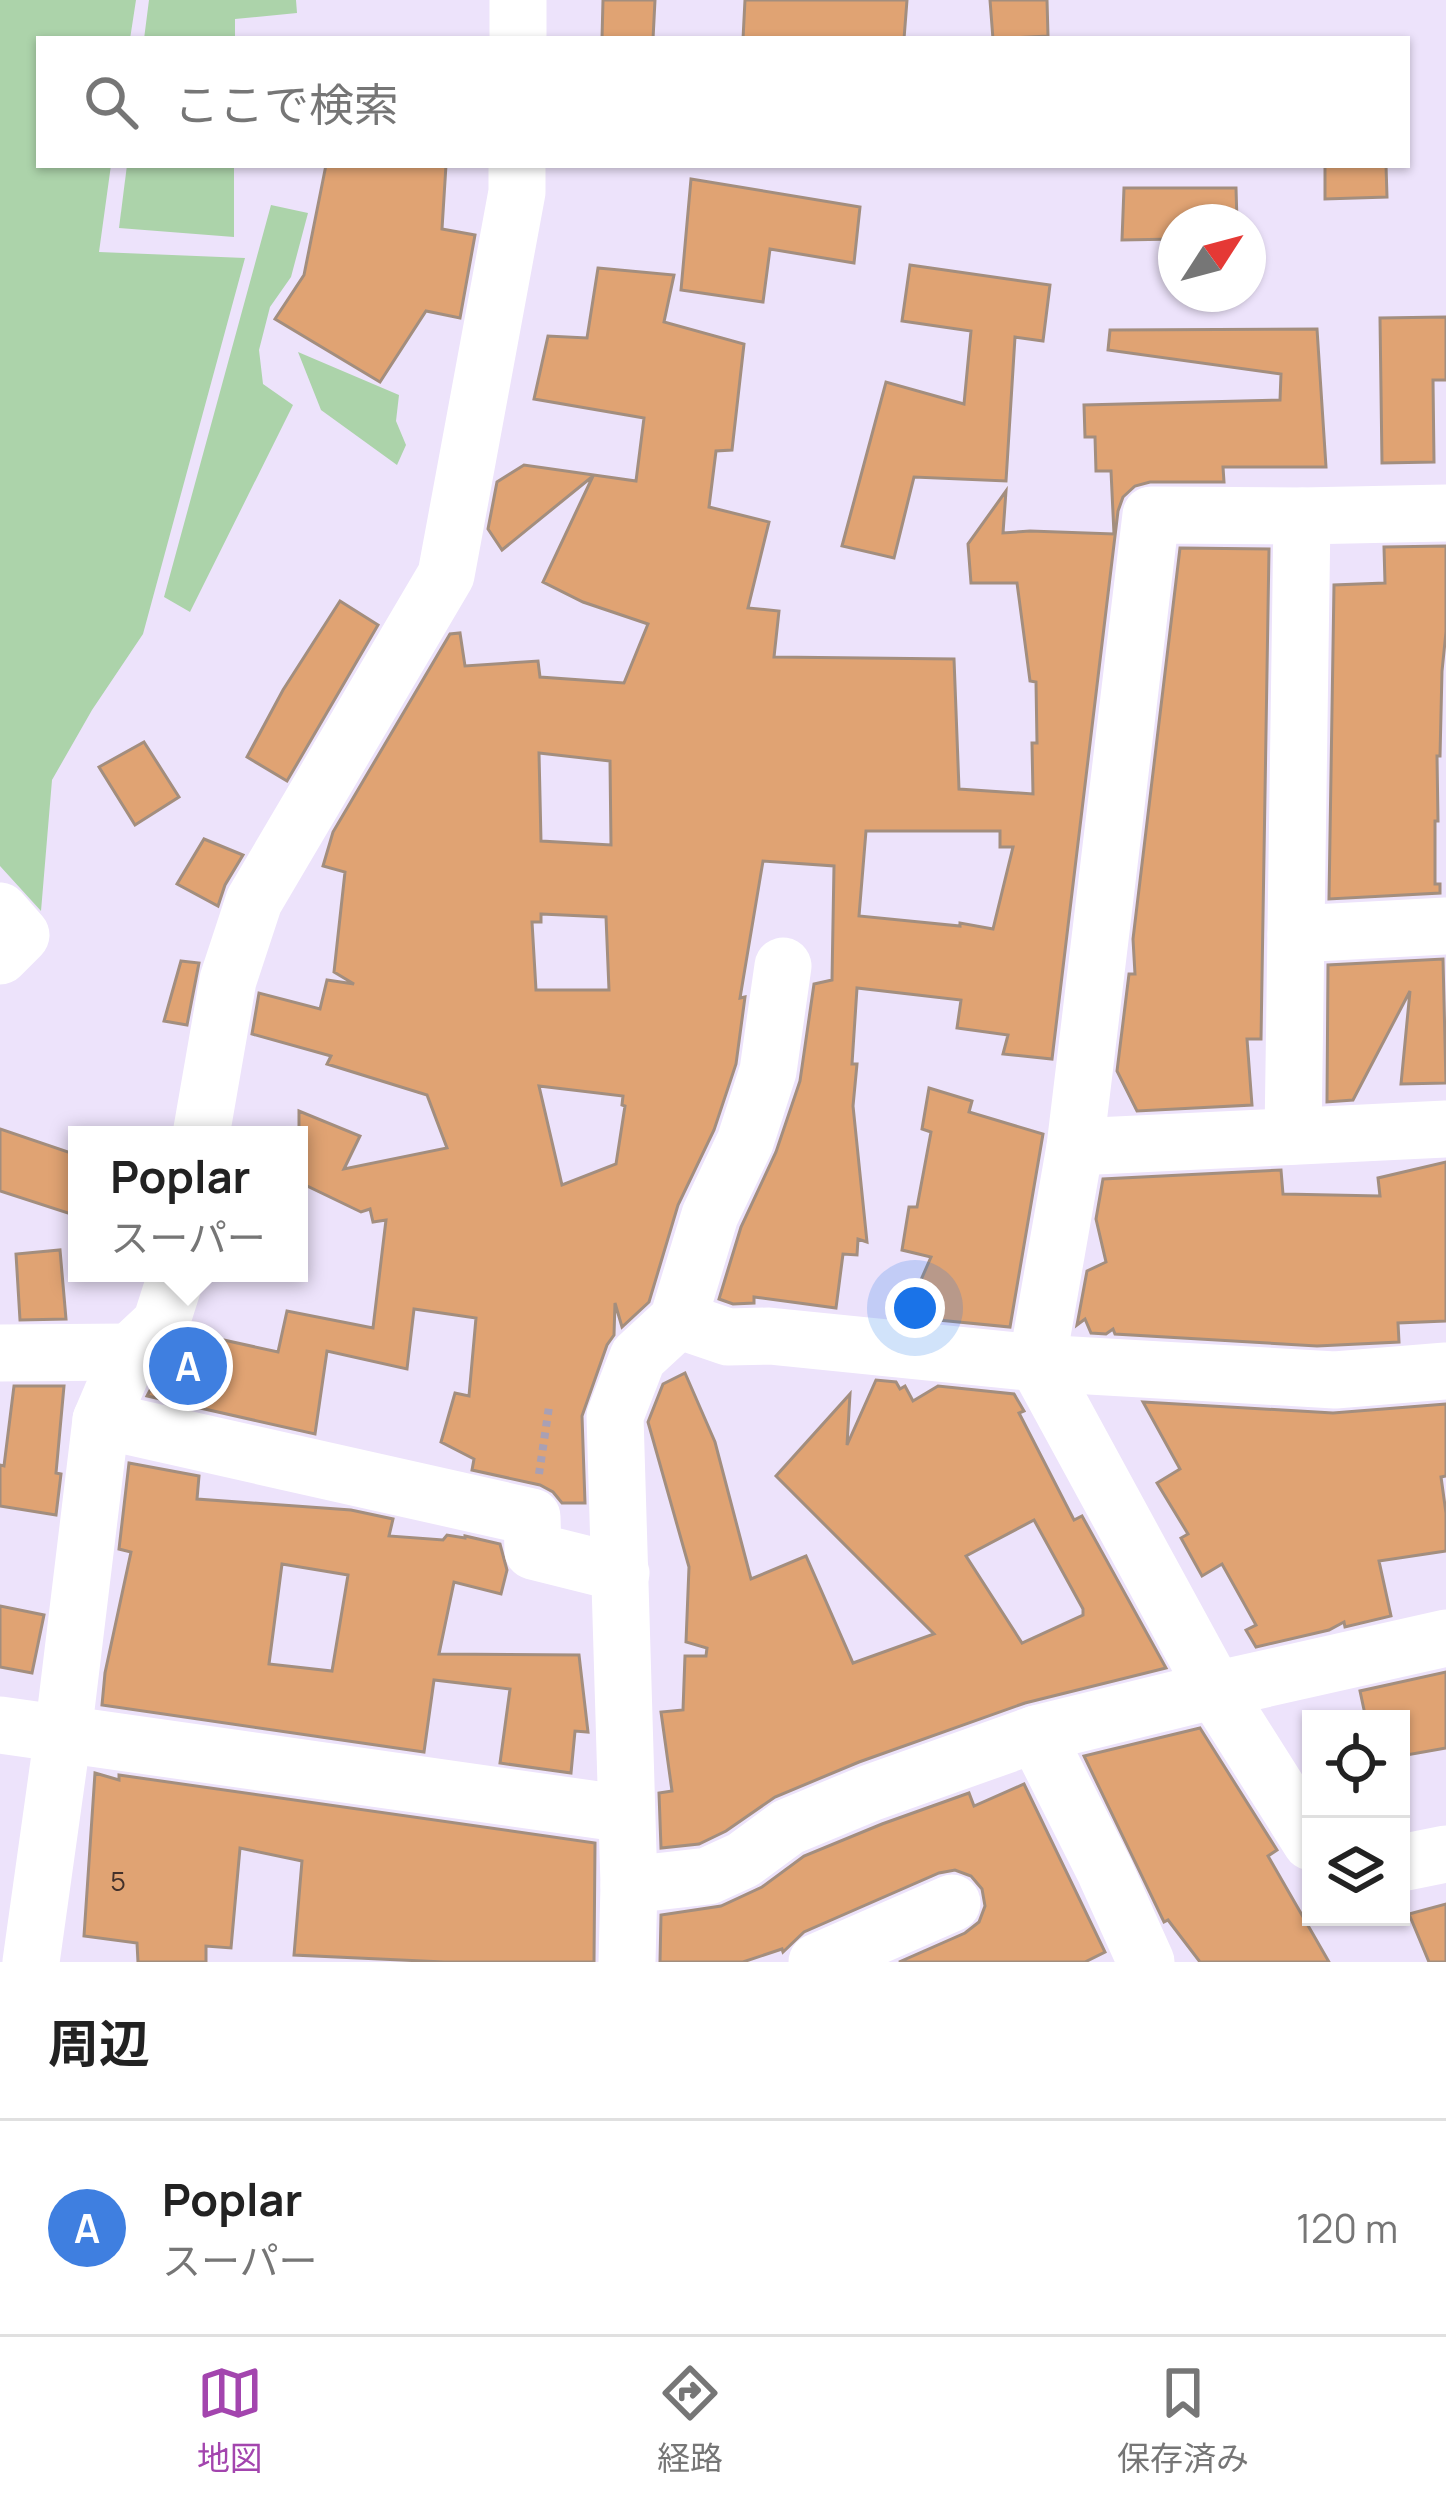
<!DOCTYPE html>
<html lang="ja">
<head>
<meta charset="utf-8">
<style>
	body { margin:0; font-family:Manrope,"Noto Sans JP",sans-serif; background:#f2f2f2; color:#222 }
	.controls { position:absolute; right:36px; bottom:36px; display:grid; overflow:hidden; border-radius:0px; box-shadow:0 3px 9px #0004 }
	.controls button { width:108px; height:108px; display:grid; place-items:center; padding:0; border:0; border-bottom:3px solid #e0e0e0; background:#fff; color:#222; font:60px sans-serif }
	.compass { position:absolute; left:1158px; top:204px; width:108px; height:108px; border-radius:50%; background:#fff; box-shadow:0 3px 9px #0004; rotate:54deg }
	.you { position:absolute; left:915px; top:1308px; width:42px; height:42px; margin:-30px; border:9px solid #fff; border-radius:50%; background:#1a73e8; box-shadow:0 0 0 18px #1a73e833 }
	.badge { display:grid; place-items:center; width:78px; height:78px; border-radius:50%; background:#a345ae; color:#fff; font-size:39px; font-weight:700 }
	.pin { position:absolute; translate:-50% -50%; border:6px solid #fff; box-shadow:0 3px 12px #0006 }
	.popup { position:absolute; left:68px; top:1126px; width:240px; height:156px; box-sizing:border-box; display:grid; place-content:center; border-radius:0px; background:#fff; filter:drop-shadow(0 3px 9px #0005); font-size:39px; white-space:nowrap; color:#767676 }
	.popup b { font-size:45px; color:#222 }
	.popup::after { content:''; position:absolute; left:50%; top:100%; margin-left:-24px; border:24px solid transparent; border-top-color:#fff }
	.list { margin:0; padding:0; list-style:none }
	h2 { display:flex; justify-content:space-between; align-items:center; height:156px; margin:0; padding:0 48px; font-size:51px }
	h2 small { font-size:39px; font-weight:400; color:#767676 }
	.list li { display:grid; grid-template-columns:78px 1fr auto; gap:36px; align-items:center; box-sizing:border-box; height:216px; padding:0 48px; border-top:3px solid #e0e0e0 }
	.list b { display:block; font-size:45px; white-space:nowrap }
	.list p { margin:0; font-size:39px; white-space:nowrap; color:#767676 }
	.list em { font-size:39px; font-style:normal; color:#767676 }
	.icon { flex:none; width:66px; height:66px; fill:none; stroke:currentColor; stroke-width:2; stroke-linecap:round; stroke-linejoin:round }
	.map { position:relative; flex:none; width:1446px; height:1962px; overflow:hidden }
	.search { position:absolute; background:#fff; box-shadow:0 3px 9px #0004; left:36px; right:36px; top:36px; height:132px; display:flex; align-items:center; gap:30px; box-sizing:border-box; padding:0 42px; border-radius:0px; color:#767676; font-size:45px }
	.sheet { height:372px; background:#fff }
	nav { display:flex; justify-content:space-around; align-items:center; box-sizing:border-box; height:168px; border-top:3px solid #e0e0e0; background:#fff; font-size:33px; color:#767676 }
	nav a { display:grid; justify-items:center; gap:6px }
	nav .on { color:#a345ae }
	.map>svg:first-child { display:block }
</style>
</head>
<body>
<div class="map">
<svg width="1446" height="1962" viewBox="0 0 1446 1962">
	<rect width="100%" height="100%" fill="#ede3fb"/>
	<g fill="#acd3aa">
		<polygon points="0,0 136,0 130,39 39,39 39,165 111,165 99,252 245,258 143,634 92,710 52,780 41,911 0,866"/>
		<polygon points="149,0 296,0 297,13 235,19 235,39 144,39"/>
		<polygon points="127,165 234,165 234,237 119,228"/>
		<polygon points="271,205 308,213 291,277 270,307 259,350 263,384 293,405 190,612 164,597"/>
		<polygon points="298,352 399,395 396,421 406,445 397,465 321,410"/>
	</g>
	<g fill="#e0a373" stroke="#a38e7e" stroke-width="3" fill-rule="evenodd">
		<polygon points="603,0 655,0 653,39 602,39"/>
		<polygon points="745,0 907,0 904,39 743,39"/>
		<polygon points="990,0 1047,0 1048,36 993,39"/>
		<polygon points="326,165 446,165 442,229 475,235 460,318 426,311 380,382 275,319 304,275"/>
		<polygon points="1325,165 1386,165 1387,197 1325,199"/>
		<polygon points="691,179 860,207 854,263 770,249 763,302 681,290"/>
		<polygon points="1124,188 1236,188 1237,222 1176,222 1176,239 1122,240"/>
		<polygon points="910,265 1050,285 1043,341 1015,337 1006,481 914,477 894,558 842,546 886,382 964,404 971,331 902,321"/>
		<path d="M598,268L674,275L664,322L744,344L732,450L716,451L709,507L769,522L748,608L779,611L774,657L954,659L959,789L1033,794L1032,743H1037L1036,682L1030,681L1017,583H971L968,544L1006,491L1003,533L1030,531L1114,534L1111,471H1096L1095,437H1085L1084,405L1280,400L1281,374L1108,350L1110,330L1317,329L1326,467H1223L1224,482H1150L1135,486L1123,497L1118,511L1052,1059L1003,1054L1008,1035L957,1028L961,1000L857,988L852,1064H857L853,1106L867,1242L858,1239L857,1255L843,1254L836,1308L754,1297V1303L733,1304L719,1299L741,1227L776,1152L800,1081L814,984L832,980L834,866L763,861L740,998L745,997L736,1064L714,1130L678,1205L649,1302L622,1327L615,1303L614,1335L607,1345L582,1416L585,1503H562L553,1492L540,1485L472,1470L474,1459L441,1442L455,1393L469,1396L476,1318L414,1309L407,1369L327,1351L315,1434L147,1396L163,1366L184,1347L192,1333L278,1352L287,1311L373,1328L386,1220L373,1222L370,1209L361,1212L299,1182V1111L360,1136L344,1169L447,1148L427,1095L327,1064L331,1056L252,1034L259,993L320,1009L327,980L354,984L334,972L345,872L323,866L333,832L450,634L460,633L465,666L538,661L540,677L624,683L648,624L583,602L543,582L593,476L502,550L488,529L497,482L524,465L636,481L644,418L534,399L548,336L587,338ZM539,753L610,761L611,845L541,841ZM866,831H1000V847H1013L993,929L960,923V926L859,916ZM541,914L606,917L609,990H536L532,922H541ZM539,1086L623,1096L622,1105L625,1106L616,1164L562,1185Z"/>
		<polygon points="1446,317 1446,380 1433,380 1434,462 1382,463 1380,318"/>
		<polygon points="1446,546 1446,632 1442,671 1440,756 1437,756 1438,821 1435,821 1435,884 1440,884 1440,893 1329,899 1334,585 1385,583 1384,547"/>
		<polygon points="1180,548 1269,549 1261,1039 1247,1039 1252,1105 1137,1111 1117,1071 1129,974 1135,974 1133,939"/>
		<polygon points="340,601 378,625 287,781 247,757 283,690"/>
		<polygon points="144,742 179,797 135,825 99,767"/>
		<polygon points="204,839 243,855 225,885 218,906 177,884"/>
		<polygon points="1443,959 1446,1083 1401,1084 1410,991 1353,1100 1327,1102 1328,965"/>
		<polygon points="181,961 199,963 187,1025 164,1021"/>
		<polygon points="929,1088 972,1101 969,1112 1043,1134 1010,1327 938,1320 918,1313 922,1292 917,1289 931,1257 902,1250 909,1207 917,1207 931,1132 922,1129"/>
		<polygon points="0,1129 77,1155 77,1216 0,1191"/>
		<polygon points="1446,1162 1446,1321 1398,1323 1399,1342 1317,1346 1115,1334 1113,1329 1106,1334 1091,1333 1085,1319 1077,1325 1087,1271 1106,1262 1096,1219 1103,1179 1281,1170 1283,1194 1380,1196 1378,1178"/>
		<polygon points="60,1250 66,1319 20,1320 16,1254"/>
		<path d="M685,1373L715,1442L751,1579L806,1556L853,1663L934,1634L776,1476L850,1394L847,1445L876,1380L896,1382L900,1389L905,1386L913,1401L938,1386L1014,1394L1024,1411L1019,1413L1074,1520L1082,1516L1166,1668L1025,1703L859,1762L775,1797L726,1831L699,1844L661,1848L659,1793L672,1791L661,1712L683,1710L685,1656H706L707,1648L686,1642L689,1567L648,1422L663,1384ZM1034,1520L1083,1609V1615L1022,1643L966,1556Z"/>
		<polygon points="14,1386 64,1386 56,1473 61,1474 56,1515 0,1506 0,1465 4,1466"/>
		<polygon points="1143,1402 1333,1413 1446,1404 1446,1476 1441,1477 1446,1513 1446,1551 1379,1561 1391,1616 1345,1627 1344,1622 1329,1630 1256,1647 1246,1630 1256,1625 1222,1564 1202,1576 1181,1538 1188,1534 1157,1483 1180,1469"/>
		<path d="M129,1463L199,1476L197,1499L351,1510L393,1519L389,1536L443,1540L447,1535L465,1538V1536L500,1544L507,1570L501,1594L454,1582L439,1654L579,1655L588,1732L575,1731L571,1773L500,1763L510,1689L434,1680L424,1752L102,1705L105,1673L131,1552L119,1549ZM282,1564L348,1575L332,1671L269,1664Z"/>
		<polygon points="0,1606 44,1615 32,1673 0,1667"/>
		<polygon points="1446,1672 1446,1748 1401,1756 1401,1719 1366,1719 1360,1691"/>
		<polygon points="1200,1728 1277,1850 1268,1856 1329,1962 1200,1962 1168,1920 1164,1922 1084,1756"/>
		<polygon points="95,1773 119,1780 119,1775 595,1843 594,1962 444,1962 294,1955 302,1861 240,1848 231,1948 206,1946 206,1962 138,1962 137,1943 84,1936"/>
		<polygon points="1024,1784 1105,1952 1085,1962 899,1962 965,1933 979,1922 985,1906 982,1889 971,1876 955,1870 939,1873 804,1932 783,1952 782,1949 743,1962 660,1962 661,1915 721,1906 762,1887 804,1856 882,1824 969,1793 974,1806"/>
		<polygon points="1446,1904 1446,1962 1429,1962 1409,1914"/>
	</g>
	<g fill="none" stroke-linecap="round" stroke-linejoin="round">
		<polyline stroke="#a9a0b4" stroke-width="8" stroke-dasharray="6 6" stroke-linecap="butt" points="539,1474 549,1407"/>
		<g stroke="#fff" stroke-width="57">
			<polyline points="518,39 518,0"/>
			<polyline points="0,911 21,935 0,956"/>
			<polyline points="1296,934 1446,926"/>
			<polyline points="201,1135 228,980 254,901 446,575 517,192 517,165"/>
			<polyline points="1293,1136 1302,516"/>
			<polyline points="1075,1147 1446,1129"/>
			<polyline points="678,1320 728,1337 769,1336 1037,1363 1335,1380 1446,1371"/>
			<polyline points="0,1353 130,1352"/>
			<polyline points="101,1420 532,1517 533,1551 621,1573"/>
			<polyline points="0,1725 626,1814"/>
			<polyline points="1036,1734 1105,1871 1146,1962"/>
			<polyline points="1311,1842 1215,1690 1037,1363 1075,1147 1151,515 1302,516 1446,513"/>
			<polyline points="1401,1863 1446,1854"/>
			<polyline points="629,1885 708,1876 743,1860 788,1827 870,1793 1036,1734 1215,1690 1446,1638"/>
			<polyline points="31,1962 63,1734 101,1420 130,1352 161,1323 177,1273"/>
			<polyline points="627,1962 629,1885 615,1416 638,1357 678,1320 710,1215 745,1142 768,1071 783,966"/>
			<polyline points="817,1962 952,1903"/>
		</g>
	</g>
	<g text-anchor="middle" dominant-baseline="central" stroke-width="9" stroke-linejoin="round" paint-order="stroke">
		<g font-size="27" fill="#42302a">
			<text x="118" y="1880">5</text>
		</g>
	</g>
</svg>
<div class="controls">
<button><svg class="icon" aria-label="locate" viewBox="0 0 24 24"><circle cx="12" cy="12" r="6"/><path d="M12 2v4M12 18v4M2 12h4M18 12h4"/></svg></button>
<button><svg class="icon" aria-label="layers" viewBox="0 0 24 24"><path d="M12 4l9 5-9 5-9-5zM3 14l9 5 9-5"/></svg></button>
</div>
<svg class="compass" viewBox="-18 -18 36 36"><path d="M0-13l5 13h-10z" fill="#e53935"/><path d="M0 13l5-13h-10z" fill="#767676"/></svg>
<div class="you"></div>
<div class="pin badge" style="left:188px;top:1366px;background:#3f7fe0">A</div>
<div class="popup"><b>Poplar</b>スーパー</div>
<div class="search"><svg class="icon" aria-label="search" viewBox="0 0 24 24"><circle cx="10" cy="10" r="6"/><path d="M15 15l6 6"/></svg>ここで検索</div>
</div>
<section class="sheet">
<h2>周辺<small></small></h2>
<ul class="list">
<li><span class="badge" style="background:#3f7fe0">A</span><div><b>Poplar</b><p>スーパー</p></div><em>120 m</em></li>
</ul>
</section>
<nav>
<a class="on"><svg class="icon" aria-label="map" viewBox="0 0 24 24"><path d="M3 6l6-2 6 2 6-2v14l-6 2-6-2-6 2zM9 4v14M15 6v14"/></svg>地図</a>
<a><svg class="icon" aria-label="directions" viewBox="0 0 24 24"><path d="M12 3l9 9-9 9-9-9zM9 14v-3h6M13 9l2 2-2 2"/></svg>経路</a>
<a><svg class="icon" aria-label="saved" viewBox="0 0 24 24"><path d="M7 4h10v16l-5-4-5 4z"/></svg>保存済み</a>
</nav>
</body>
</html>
